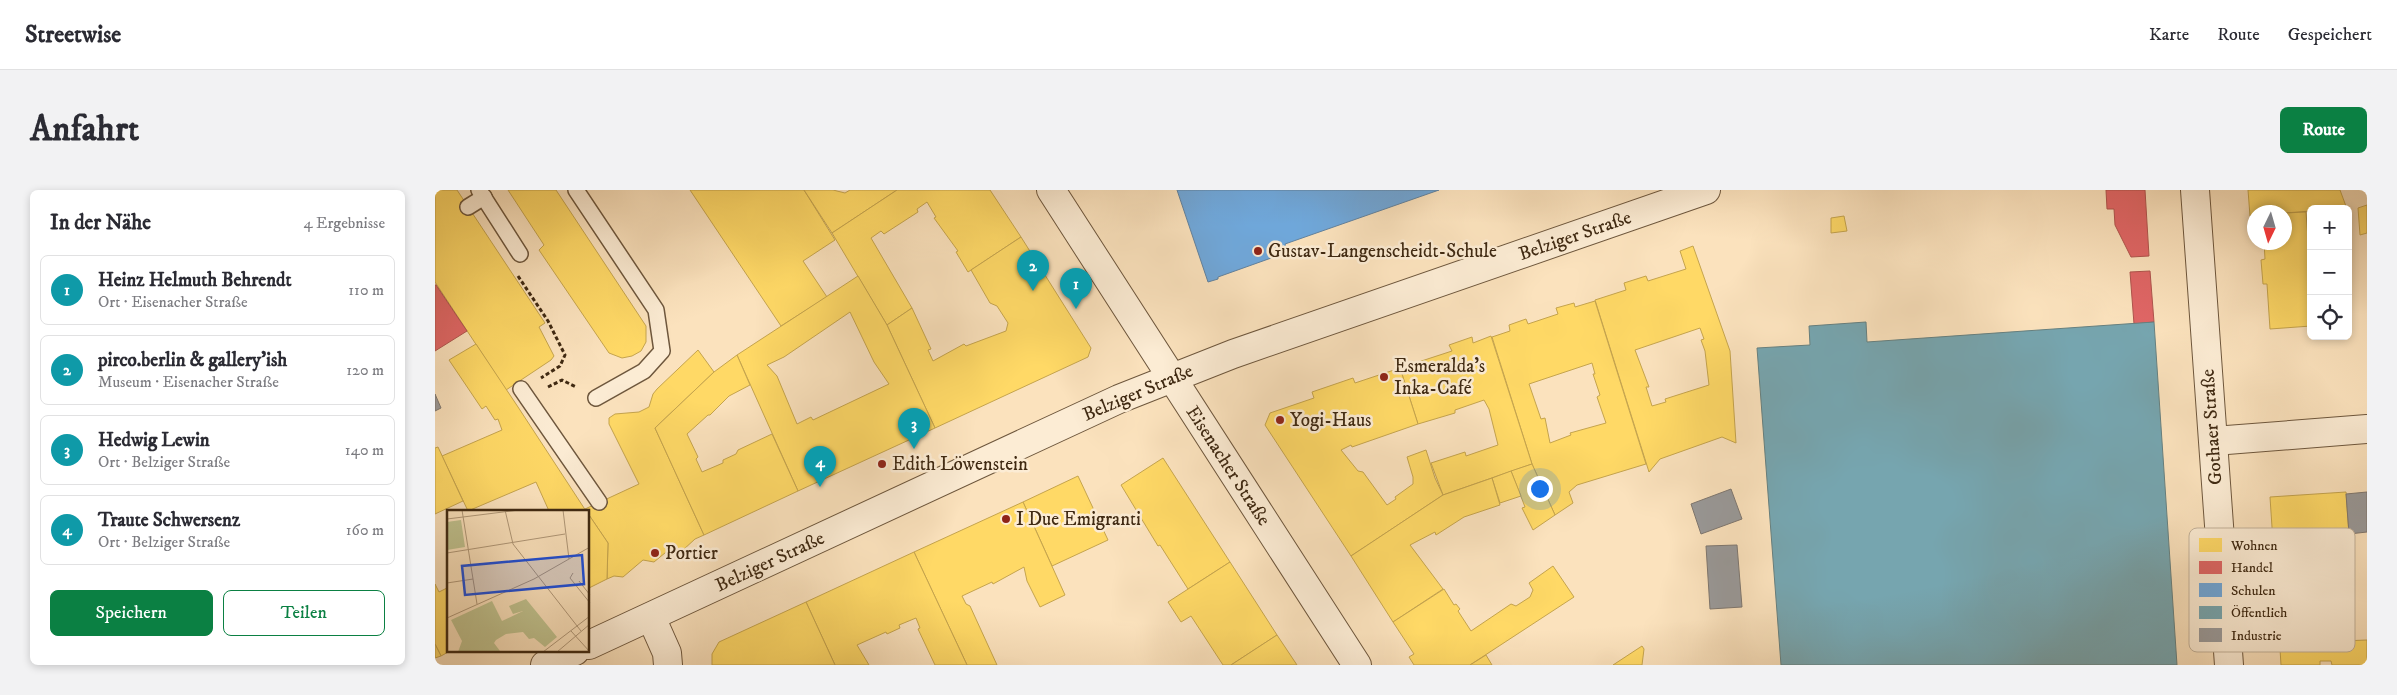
<!DOCTYPE html>
<html lang="de">
<head>
<meta charset="utf-8">
<style>
	body { margin:0; font-family:"IM FELL DW Pica",serif; background:#f2f2f3; color:#2b2b33 }
	.controls { position:absolute; right:15px; top:15px; display:grid; overflow:hidden; border-radius:8px; box-shadow:0 2px 8px #0003 }
	.controls button { width:45px; height:45px; display:grid; place-items:center; padding:0; border:0; border-bottom:1px solid #e1e1e2; background:#fff; color:#2b2b33; font:25px sans-serif }
	.compass { position:absolute; left:1812px; top:15px; width:45px; height:45px; border-radius:50%; background:#fff; box-shadow:0 2px 8px #0003; rotate:185deg }
	.you { position:absolute; left:1104px; top:298px; width:18px; height:18px; margin:-12px; border:4px solid #fff; border-radius:50%; background:#1a73e8; box-shadow:0 0 0 8px #1a73e833 }
	.badge { display:grid; place-items:center; width:32px; height:32px; border-radius:50%; background:#0b8043; color:#fff; font-size:16px; font-weight:700 }
	.pin { position:absolute; translate:-50% -41px; filter:drop-shadow(0 1px 2px #0008) }
	.pin::after { content:''; position:absolute; top:26px; width:18px; height:15px; background:inherit; clip-path:polygon(0 0,100% 0,50% 100%) }
	.list { margin:0; padding:0; list-style:none }
	h2 { display:flex; justify-content:space-between; align-items:center; height:65px; margin:0; padding:0 20px; font-size:21px }
	h2 small { font-size:16px; font-weight:400; color:#7c7c81 }
	.list li { display:grid; grid-template-columns:32px 1fr auto; gap:15px; align-items:center; box-sizing:border-box; height:70px; margin:0 10px 10px; padding:0 10px; border:1px solid #e1e1e2; border-radius:8px }
	.list b { display:block; font-size:19px; white-space:nowrap }
	.list p { margin:0; font-size:16px; white-space:nowrap; color:#7c7c81 }
	.list em { font-size:16px; font-style:normal; color:#7c7c81 }
	.actions { display:flex; gap:10px; padding:15px 20px }
	.actions a { flex:1; padding:11px 0; border:1px solid #0b8043; border-radius:8px; text-align:center; font-size:18px; color:#0b8043 }
	.actions .main { background:#0b8043; color:#fff }
	.icon { flex:none; width:28px; height:28px; fill:none; stroke:currentColor; stroke-width:2; stroke-linecap:round; stroke-linejoin:round }
	.map { position:relative; flex:none; width:1932px; height:475px; overflow:hidden; border-radius:8px }
	header { display:flex; align-items:center; gap:30px; box-sizing:border-box; height:70px; padding:0 25px; background:#fff; border-bottom:1px solid #e1e1e2 }
	header strong { font-size:24px }
	nav { display:flex; gap:28px; margin-inline-start:auto; font-size:18px }
	.intro { display:flex; align-items:center; justify-content:space-between; box-sizing:border-box; height:120px; padding:0 30px }
	h1 { margin:0; font-size:35px }
	.button { padding:12px 22px; border-radius:8px; background:#0b8043; color:#fff; font-size:18px; font-weight:700 }
	main { display:flex; gap:30px; padding:0 30px }
	aside { flex:1; background:#fff; border-radius:8px; box-shadow:0 2px 8px #0003 }
	.map>svg:first-child { display:block }
</style>
</head>
<body>
<header>
<strong>Streetwise</strong>
<nav><a>Karte</a><a>Route</a><a>Gespeichert</a></nav>
</header>
<div class="intro"><h1>Anfahrt</h1><a class="button">Route</a></div>
<main>
<aside>
<h2>In der Nähe<small>4 Ergebnisse</small></h2>
<ul class="list">
<li><span class="badge" style="background:#0f9aa8">1</span><div><b>Heinz Helmuth Behrendt</b><p>Ort · Eisenacher Straße</p></div><em>110 m</em></li>
<li><span class="badge" style="background:#0f9aa8">2</span><div><b>pirco.berlin &amp; gallery'ish</b><p>Museum · Eisenacher Straße</p></div><em>120 m</em></li>
<li><span class="badge" style="background:#0f9aa8">3</span><div><b>Hedwig Lewin</b><p>Ort · Belziger Straße</p></div><em>140 m</em></li>
<li><span class="badge" style="background:#0f9aa8">4</span><div><b>Traute Schwersenz</b><p>Ort · Belziger Straße</p></div><em>160 m</em></li>
</ul>
<div class="actions"><a class="main">Speichern</a><a>Teilen</a></div>
</aside>
<div class="map">
<svg width="1932" height="475" viewBox="0 0 1932 475">
	<rect width="100%" height="100%" fill="#fbe2bd"/>
	<filter id="stains"><feTurbulence type="fractalNoise" baseFrequency=".004" numOctaves="4"/><feColorMatrix values="0 0 0 0 .2 0 0 0 0 .09 0 0 0 0 .02 0 0 0 .5 -.17"/></filter>
	<radialGradient id="worn" r=".72"><stop offset=".6" stop-color="#630" stop-opacity="0"/><stop offset="1" stop-color="#630" stop-opacity=".3"/></radialGradient>
	<g fill="#ffd966" stroke="#c5a44d" fill-rule="evenodd">
		<polygon points="0,0 22,0 110,133 104,137 119,166 116,170 71,200 0,92"/>
		<polygon points="73,0 121,0 211,136 211,152 206,161 197,166 187,168 174,163 104,60 109,55"/>
		<polygon points="255,0 369,0 400,50 368,71 392,107 346,136"/>
		<polygon points="369,0 398,0 410,3 415,0 462,0 397,43"/>
		<polygon points="462,0 555,0 586,47 533,82 521,62 523,61 499,28 501,27 492,12 482,19 483,22 449,44 446,41 436,48 477,118 452,135 397,43"/>
		<polygon points="1813,0 1905,0 1912,19 1876,19 1876,21 1850,23 1820,22 1820,25 1815,26"/>
		<polygon points="1932,15 1932,43 1925,45 1923,18"/>
		<polygon points="1871,22 1876,89 1876,136 1835,139 1832,94 1828,94 1826,70 1830,69 1829,52 1850,52 1850,23"/>
		<polygon points="1409,26 1412,41 1396,43 1396,28"/>
		<polygon points="586,47 656,158 653,167 500,238 452,135 477,118 496,159 493,160 498,171 529,154 531,156 571,141 573,133 562,116 555,113 536,80"/>
		<path d="M1258,56L1295,161L1301,253L1287,247L1225,269L1214,282L1160,110L1191,100L1189,93L1211,86L1213,91L1251,79L1245,61ZM1265,138L1269,149L1266,150L1270,161L1274,195L1230,209L1231,212L1217,216L1211,197H1214L1200,160Z"/>
		<path d="M423,86L452,135L500,238L363,301L302,165ZM415,122L439,172L454,194L378,230L376,227L362,234L342,186L332,175L349,167Z"/>
		<path d="M1160,111L1211,274L1142,295L1134,302L1138,313L1120,325L1097,274L1057,147L1075,141L1074,135L1091,129L1093,134L1123,124L1121,118L1139,113L1140,117ZM1157,173L1160,184H1158L1165,205L1162,207L1171,233L1135,243L1136,245L1115,253L1110,228L1106,229L1094,194Z"/>
		<polygon points="1056,146 1097,274 1008,305 996,273 1030,262 1031,266 1063,255 1054,219 1049,210 1020,220 1020,223 983,234 965,178 1017,161 1014,155 1037,147 1038,153"/>
		<polygon points="41,154 83,217 151,321 114,321 101,292 33,321 7,266 67,240 63,229 60,230 51,216 47,219 14,170"/>
		<polygon points="263,160 279,182 220,238 269,345 260,349 248,360 236,358 219,372 208,370 188,387 179,386 172,389 173,353 154,325 154,321 150,319 204,294 174,234 174,228 180,224 204,222 214,217 218,204 222,199"/>
		<polygon points="302,165 315,195 294,206 275,225 273,225 252,244 263,267 261,269 267,282 288,273 288,270 301,264 303,260 337,244 363,301 269,345 220,238 279,182"/>
		<polygon points="965,178 983,234 917,257 916,255 906,260 923,281 928,282 952,315 961,309 960,307 978,294 978,287 972,267 991,260 1000,288 1008,305 916,366 830,235 835,223 879,208 877,202 918,188 920,193"/>
		<polygon points="3,257 28,311 0,324 0,258"/>
		<polygon points="728,268 795,372 753,399 725,355 723,356 686,295"/>
		<polygon points="1097,274 1120,325 1098,340 1087,318 1090,317 1076,281"/>
		<polygon points="1076,281 1086,306 1065,313 1057,288"/>
		<polygon points="643,286 673,350 617,376 588,312"/>
		<polygon points="1057,288 1065,315 1029,327 1001,345 1000,342 975,355 1008,399 958,432 916,366 1008,305"/>
		<polygon points="1911,302 1914,344 1885,346 1890,423 1843,427 1835,307"/>
		<polygon points="588,312 630,405 605,417 592,391 589,377 558,394 557,392 527,406 531,414 535,416 562,475 532,475 479,362"/>
		<polygon points="154,325 173,353 172,389 154,398"/>
		<polygon points="479,362 532,475 500,475 483,439 485,438 481,428 464,435 465,438 452,444 451,442 422,455 434,475 400,475 371,412"/>
		<polygon points="795,372 842,445 796,475 788,475 756,426 746,432 733,412"/>
		<polygon points="1118,376 1139,407 1035,475 979,475 974,467 979,464 958,432 1009,399 1019,415 1021,414 1025,419 1023,421 1036,441 1076,414 1081,416 1095,407 1098,400 1094,393"/>
		<polygon points="0,394 4,402 14,397 14,461 15,461 6,466 0,454"/>
		<polygon points="371,412 400,475 277,475 277,464 284,452"/>
		<polygon points="1903,422 1906,451 1932,450 1932,475 1897,475 1896,471 1885,471 1885,475 1846,475 1843,427"/>
		<polygon points="842,445 862,475 796,475"/>
		<polygon points="0,454 6,466 0,468"/>
		<polygon points="1207,456 1209,459 1207,475 1178,475"/>
		<polygon points="1051,465 1057,475 1035,475"/>
	</g>
	<g fill="#e06666" stroke="#b0544d">
		<polygon points="1671,0 1710,0 1714,66 1696,67 1680,35 1679,19 1672,19"/>
		<polygon points="1715,81 1719,132 1699,134 1695,82"/>
		<polygon points="1,95 32,141 0,161 0,95"/>
	</g>
	<polygon fill="#6fa8dc" stroke="#61829f" points="742,0 1004,0 850,54 853,62 783,87 783,89 773,92"/>
	<polygon fill="#76a5af" stroke="#668080" points="1431,132 1432,152 1719,132 1742,475 1346,475 1322,158 1375,155 1374,136"/>
	<g fill="#999" stroke="#7e7770">
		<polygon points="0,204 6,218 0,221"/>
		<polygon points="1296,299 1307,329 1266,344 1256,314"/>
		<polygon points="1932,302 1932,342 1914,344 1911,304"/>
		<polygon points="1302,355 1307,417 1275,419 1271,356"/>
	</g>
	<g fill="none" stroke-linecap="round" stroke-linejoin="round">
		<g stroke="#6e573d" stroke-width="18">
			<g id="service">
				<polyline points="44,0 85,64"/>
				<polyline points="141,0 221,120 227,161 209,181 161,208"/>
				<polyline points="33,17 49,7"/>
				<polyline points="86,199 164,312"/>
			</g>
		</g>
		<g stroke="#6e573d" stroke-width="30">
			<g id="minor">
				<polyline points="616,0 922,475"/>
				<polyline points="1760,0 1794,475"/>
				<polyline points="1779,251 1932,239"/>
				<polyline points="216,427 232,463 233,475"/>
				<polyline points="154,455 684,209 798,164 1271,0"/>
				<polyline points="110,475 140,461"/>
			</g>
		</g>
		<g stroke="#3f2912" stroke-width="3" stroke-dasharray="4 2.5" stroke-linecap="butt">
			<polyline points="83,86 113,131 130,165 125,176 106,188"/>
			<polyline points="113,197 127,190 141,197"/>
		</g>
		<use href="#service" stroke="#fcecd4" stroke-width="15"/>
		<use href="#minor" stroke="#fcecd4" stroke-width="28"/>
	</g>
	<g fill="#8f2418" stroke="#fcecd4" stroke-width="2">
		<circle cx="823" cy="61" r="5"/>
		<circle cx="949" cy="187" r="5"/>
		<circle cx="845" cy="230" r="5"/>
		<circle cx="447" cy="274" r="5"/>
		<circle cx="571" cy="329" r="5"/>
		<circle cx="220" cy="363" r="5"/>
	</g>
	<g text-anchor="middle" dominant-baseline="central" stroke-width="5" stroke-linejoin="round" paint-order="stroke">
		<g font-size="19" fill="#3f2912" stroke="#fcecd4">
			<text transform="translate(1140 46) rotate(-19)">Belziger Straße</text>
			<text transform="translate(703 203) rotate(-23)">Belziger Straße</text>
			<text transform="translate(1777 237) rotate(-94)">Gothaer Straße</text>
			<text transform="translate(793 276) rotate(57)">Eisenacher Straße</text>
			<text transform="translate(335 372) rotate(-25)">Belziger Straße</text>
		</g>
		<g font-size="19" fill="#3f2912" stroke="#fcecd4" text-anchor="start">
			<text x="833" y="61">Gustav-Langenscheidt-Schule</text>
			<text x="959" y="176">Esmeralda's<tspan x="959" dy="22">Inka-Café</tspan></text>
			<text x="855" y="230">Yogi-Haus</text>
			<text x="457" y="274">Edith Löwenstein</text>
			<text x="581" y="329">I Due Emigranti</text>
			<text x="230" y="363">Portier</text>
		</g>
	</g>
	<g transform="translate(12 320)">
		<rect width="142" height="142" fill="#fbe2bd"/>
		<path d="M14,10L18,37L0,40V12ZM79,89L110,127L98,137L87,128L82,129L76,122L59,124L49,130L47,133L53,141L51,142H11L15,131L4,110L45,91L55,111L76,101L66,104L62,96Z" fill="#c0c390"/>
		<path fill="none" stroke="#b09879" stroke-width="1" d="M15,0L30,94M58,0L66,34L134,121M116,0L122,49M0,9L72,0M0,43L118,24M126,63L123,68L143,93M132,71L143,85M0,73L26,69M0,108L87,69L143,37M124,121L143,142M96,142L143,106M110,142L143,114"/>
		<path fill="#1d4ed8" fill-opacity="0.15" stroke="#1d4ed8" stroke-width="2.5" d="M135,45L137,74L18,85L15,56Z"/>
		<rect width="142" height="142" fill="none" stroke="#3f2912" stroke-width="2.5"/>
	</g>
	<rect x="1754" y="338" width="166" height="124" rx="8" fill="#fcecd4" stroke="#c3b29a" stroke-width="1"/>
	<rect x="1764" y="348" width="23" height="14" fill="#ffd966"/>
	<rect x="1764" y="371" width="23" height="13" fill="#e06666"/>
	<rect x="1764" y="393" width="23" height="14" fill="#6fa8dc"/>
	<rect x="1764" y="416" width="23" height="13" fill="#76a5af"/>
	<rect x="1764" y="438" width="23" height="14" fill="#999"/>
	<g font-size="14" fill="#3f2912">
		<text x="1796" y="360">Wohnen</text>
		<text x="1796" y="382">Handel</text>
		<text x="1796" y="405">Schulen</text>
		<text x="1796" y="427">Öffentlich</text>
		<text x="1796" y="450">Industrie</text>
	</g>
	<rect width="100%" height="100%" filter="url(#stains)"/>
	<rect width="100%" height="100%" fill="url(#worn)"/>
</svg>
<div class="controls">
<button>+</button>
<button>−</button>
<button><svg class="icon" aria-label="locate" viewBox="0 0 24 24"><circle cx="12" cy="12" r="6"/><path d="M12 2v4M12 18v4M2 12h4M18 12h4"/></svg></button>
</div>
<svg class="compass" viewBox="-18 -18 36 36"><path d="M0-13l5 13h-10z" fill="#e53935"/><path d="M0 13l5-13h-10z" fill="#7c7c81"/></svg>
<div class="you"></div>
<div class="pin badge" style="left:641px;top:119px;background:#0f9aa8">1</div>
<div class="pin badge" style="left:598px;top:101px;background:#0f9aa8">2</div>
<div class="pin badge" style="left:479px;top:259px;background:#0f9aa8">3</div>
<div class="pin badge" style="left:385px;top:297px;background:#0f9aa8">4</div>
</div>
</main>
</body>
</html>
